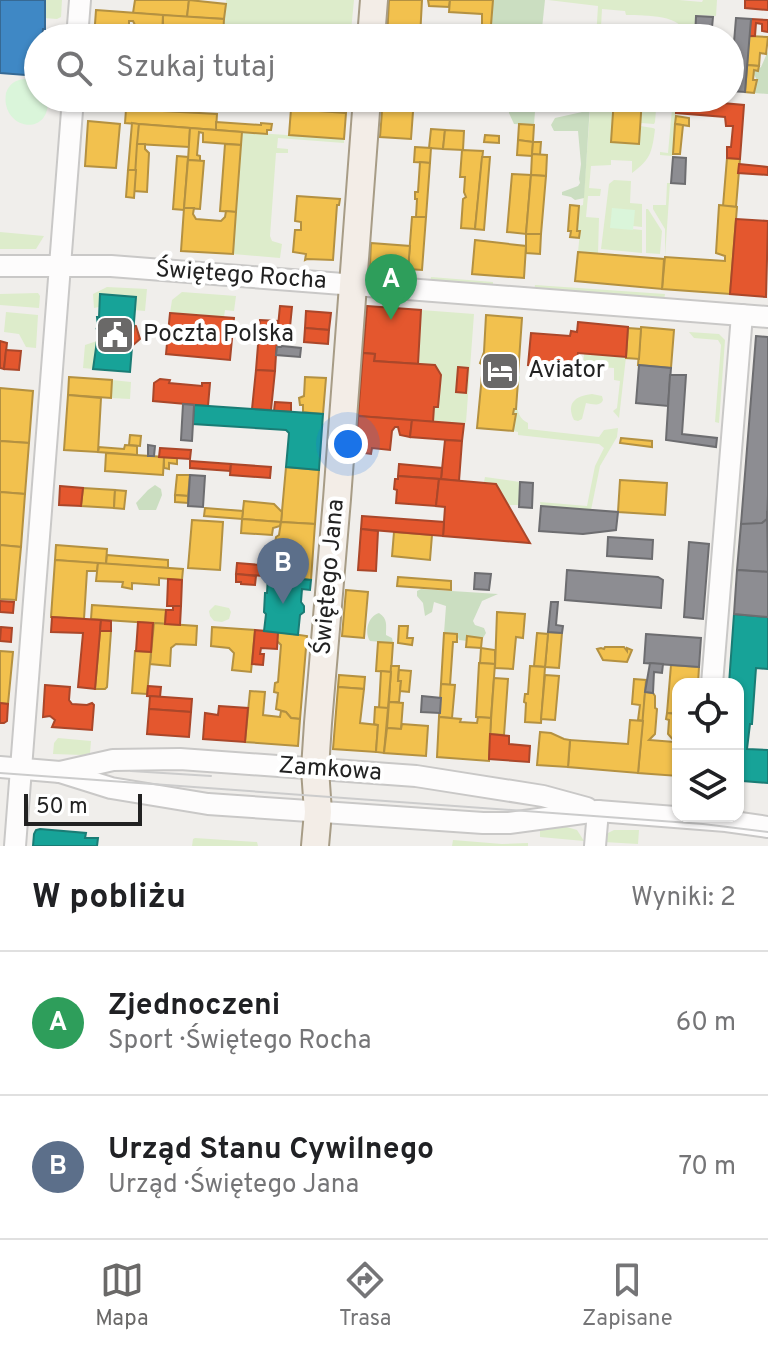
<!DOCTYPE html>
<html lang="pl">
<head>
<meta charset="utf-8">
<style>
	body { margin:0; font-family:Overpass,sans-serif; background:#f2f2f2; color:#202124 }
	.controls { position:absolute; right:24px; bottom:24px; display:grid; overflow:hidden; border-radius:16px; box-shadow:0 2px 6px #0004 }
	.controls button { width:72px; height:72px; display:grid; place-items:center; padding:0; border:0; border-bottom:2px solid #e0e0e0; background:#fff; color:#202124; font:40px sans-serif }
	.scale { position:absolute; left:24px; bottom:20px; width:118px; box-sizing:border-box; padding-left:8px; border:4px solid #222; border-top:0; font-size:22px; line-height:28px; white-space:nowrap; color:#222; -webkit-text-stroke:6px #fff; paint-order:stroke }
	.you { position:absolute; left:348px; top:444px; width:28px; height:28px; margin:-20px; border:6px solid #fff; border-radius:50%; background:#1a73e8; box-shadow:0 0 0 12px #1a73e833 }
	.badge { display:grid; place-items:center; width:52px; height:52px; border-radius:50%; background:#6a6968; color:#fff; font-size:26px; font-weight:700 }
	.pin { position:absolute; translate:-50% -66px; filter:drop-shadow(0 2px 4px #0008) }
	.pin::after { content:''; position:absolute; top:42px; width:28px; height:24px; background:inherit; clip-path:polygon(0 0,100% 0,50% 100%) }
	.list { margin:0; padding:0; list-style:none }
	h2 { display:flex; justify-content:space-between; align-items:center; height:104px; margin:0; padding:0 32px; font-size:34px }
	h2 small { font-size:26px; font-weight:400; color:#757577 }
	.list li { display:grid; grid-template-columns:52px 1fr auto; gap:24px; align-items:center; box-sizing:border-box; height:144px; padding:0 32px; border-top:2px solid #e0e0e0 }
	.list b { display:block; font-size:30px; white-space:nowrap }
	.list p { margin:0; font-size:26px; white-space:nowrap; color:#757577 }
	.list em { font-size:26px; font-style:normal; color:#757577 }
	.icon { flex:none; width:44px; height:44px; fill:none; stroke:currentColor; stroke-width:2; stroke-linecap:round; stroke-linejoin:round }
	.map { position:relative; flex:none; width:768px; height:846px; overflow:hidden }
	.search { position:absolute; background:#fff; box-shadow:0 2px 6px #0004; left:24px; right:24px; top:24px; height:88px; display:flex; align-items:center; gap:20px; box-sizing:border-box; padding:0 28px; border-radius:44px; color:#757577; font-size:30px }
	.sheet { height:392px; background:#fff }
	nav { display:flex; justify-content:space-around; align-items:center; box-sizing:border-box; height:112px; border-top:2px solid #e0e0e0; background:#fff; font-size:22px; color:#757577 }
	nav a { display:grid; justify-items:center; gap:4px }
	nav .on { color:#6a6968 }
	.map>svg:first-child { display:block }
</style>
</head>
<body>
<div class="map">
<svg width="768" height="846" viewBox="0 0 768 846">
	<rect width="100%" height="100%" fill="#f0eeeb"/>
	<g fill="#ddeccb">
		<polygon points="45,0 62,0 61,17 57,19 44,18"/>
		<polygon points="226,0 354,0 351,31 289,27 288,38 223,38"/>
		<path d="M548,0H679L702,2L703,0H717L716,16L696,15L695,38H689C681,13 647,16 626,15L625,11L602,9L601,27L609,28V35L619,36V38H596L598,6Z"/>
		<path d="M591,98H614L611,142L639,144L640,126L653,128L655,129C652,152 651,159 632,173V161L611,160V165L591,166L589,188L601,189L600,196H588L586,217L599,218L598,254L578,252L580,232L577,231L579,206L583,205Z"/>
		<polygon points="642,98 657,98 655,122 654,124 641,123"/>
		<polygon points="673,98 677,99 673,154 672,156 660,155 660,152 668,153"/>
		<polygon points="242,132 344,139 344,143 278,138 277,148 288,149 288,153 276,153 270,236 272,241 282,244 280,258 233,254"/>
		<polygon points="614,180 631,181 630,203 642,204 642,227 633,226 634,210 610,227 642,230 642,253 601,249 609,184"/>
		<polygon points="667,183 670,183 665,257 665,229 653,209 653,205 666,205"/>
		<polygon points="646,209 648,209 662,231 660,254 646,253"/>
		<polygon points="0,232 44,236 36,249 0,249"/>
		<polygon points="431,277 493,282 493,287 430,282"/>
		<polygon points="535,285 665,294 664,301 534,291"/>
		<polygon points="107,287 147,289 145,311 134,310 100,294 99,307 94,308 93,294"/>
		<polygon points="182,292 236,296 234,311 225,310 224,317 170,313 172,300"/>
		<polygon points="38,293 40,296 39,308 0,305 0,294"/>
		<polygon points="421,310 474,314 466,422 464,424 433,422 434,407 438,406 441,375 434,365 418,364"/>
		<polygon points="6,312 38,315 36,348 26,347 19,334 4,332"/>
		<polygon points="689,332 719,334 725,340 719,423 715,422 721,345 718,340 694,338"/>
		<polygon points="749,338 751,338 732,588 729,588"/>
		<polygon points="97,341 93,369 83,368 85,345"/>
		<polygon points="584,354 626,357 619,418 613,411 617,408 620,381 614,380 614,368 583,366"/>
		<path d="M518,374L520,377C519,394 511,415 528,423V429L599,437L604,430L618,428L617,437L600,466L591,510L541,506L540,502L587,506L595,466L604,448L599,444L518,435V432L513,431V425H515V415L513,414L514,409H516L518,381L516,380V375Z"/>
		<polygon points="112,380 131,382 130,399 111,398"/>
		<path d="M592,394L602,396L603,400C600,407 592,404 586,403L582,419L578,421L574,420C566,403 575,396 592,394Z"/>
		<polygon points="485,477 520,482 520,505 508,505 496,484 484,482"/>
		<polygon points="215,605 229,608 231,612 229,619 222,622 214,621 210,616 209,611"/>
		<polygon points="58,738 91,741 90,753 83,755 53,754 54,743"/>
		<polygon points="563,826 577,830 584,841 540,837 540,827"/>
		<polygon points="614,830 639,830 638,844 604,842 606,834"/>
		<polygon points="195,838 257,842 258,846 192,846 193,839"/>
		<polygon points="453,840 502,844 528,843 528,846 452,846"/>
	</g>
	<g fill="#cbdec1">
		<polygon points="493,0 545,0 541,38 491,38"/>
		<polygon points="768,51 768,94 754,93 757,80 753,73 761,67"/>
		<polygon points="510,98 536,98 534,125 514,124 509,113"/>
		<polygon points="590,105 584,198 575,200 571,197 562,195 562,192 578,186 580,183 579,179 581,164 578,131 554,131 551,125 555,118 582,112"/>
		<polygon points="155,485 161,489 162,495 156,510 139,510 136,503 148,490"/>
		<polygon points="421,589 498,594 482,601 473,621 475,625 484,628 486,633 483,638 467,636 467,641 459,640 457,634 444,633 446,606 434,602 432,612 425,616 423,603 417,596 417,591"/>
		<path d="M379,613C388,619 386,625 386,635L392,638L393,643L370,641C364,632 368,616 379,613Z"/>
	</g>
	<g fill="#daf5da">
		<path d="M25,79L38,83V98L48,99C50,139 0,129 6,93C10,83 15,80 25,79Z"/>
		<polygon points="612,208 635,210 633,230 610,228"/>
	</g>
	<g fill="#f2c14e" stroke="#b49141" stroke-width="2">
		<polygon points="135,0 189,0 187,17 133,13"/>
		<polygon points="189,0 226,4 224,19 187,17"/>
		<polygon points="389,0 422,0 420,38 387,38"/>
		<polygon points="428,0 450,0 449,7 429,6"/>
		<polygon points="450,0 493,0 491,25 482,25 482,14 449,12"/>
		<polygon points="96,10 163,15 162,36 154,35 155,32 138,31 133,21 129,21 129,38 94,38"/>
		<polygon points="163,15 224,19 223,38 213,38 213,30 200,29 199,35 163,32"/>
		<polygon points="619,29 648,31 647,38 619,38"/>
		<polygon points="432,35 475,38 432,38"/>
		<polygon points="749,36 768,37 766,54 760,53 759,66 747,65"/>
		<polygon points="747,65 759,66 758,71 754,70 753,80 757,80 754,93 745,92"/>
		<polygon points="383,98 414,98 411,139 380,137"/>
		<polygon points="430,98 451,98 450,110 429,109"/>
		<polygon points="614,98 642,98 639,144 611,142"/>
		<polygon points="126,109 217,114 216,130 125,123"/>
		<polygon points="291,109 346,113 344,139 289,135"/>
		<polygon points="676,116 689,118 689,126 675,124"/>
		<polygon points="88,121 120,124 116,168 85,166"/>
		<polygon points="216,122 261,125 261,123 272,124 271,130 267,130 267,134 216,130"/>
		<polygon points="132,123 139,124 136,170 128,170"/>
		<polygon points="139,124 190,128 189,147 137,144"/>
		<polygon points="519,124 534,125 533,142 518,140"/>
		<polygon points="675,124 683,125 680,154 673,154"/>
		<polygon points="190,128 242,132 241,145 203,142 203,133 199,132 197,155 200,156 200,161 188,160"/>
		<polygon points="431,129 445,130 443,149 429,148"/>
		<polygon points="445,130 464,131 463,150 443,149"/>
		<polygon points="485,135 499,136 499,143 484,142"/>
		<polygon points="518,140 533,142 532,156 517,155"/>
		<polygon points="533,142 541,142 540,155 532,154"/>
		<polygon points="137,144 145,144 145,149 149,153 147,192 134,191"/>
		<polygon points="225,144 241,145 236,212 220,211"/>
		<polygon points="415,147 431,148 430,163 414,162"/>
		<polygon points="462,150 483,151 475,229 461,228 463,199 466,197 464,192 465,177 460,177"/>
		<polygon points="532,154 547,155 546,176 531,175"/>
		<polygon points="177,156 188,157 184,210 173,209"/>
		<polygon points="482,157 490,157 484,230 475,229"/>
		<polygon points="727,158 740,159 736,207 723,206"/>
		<polygon points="188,160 204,161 200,209 184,208"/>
		<polygon points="420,162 430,163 426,217 416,217 417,199 415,199 415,192 418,192"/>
		<polygon points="128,170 136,170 134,198 126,197"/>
		<polygon points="512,174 531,175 526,234 507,232"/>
		<polygon points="531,175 546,176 541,234 526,234"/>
		<polygon points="297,196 340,199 339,205 337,205 333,260 307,259 305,260 306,254 293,252 295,230 301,230 301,222 295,221"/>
		<polygon points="570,205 579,206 577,231 580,231 579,238 570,237 571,231 568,231"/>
		<polygon points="719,205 737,207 730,294 662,289 665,257 725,261 725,256 716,253"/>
		<polygon points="184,208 194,208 193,214 196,219 221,221 225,217 226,211 236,212 233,254 181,251"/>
		<polygon points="412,217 426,217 422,270 408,269"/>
		<polygon points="526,234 541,234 540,254 526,253"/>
		<polygon points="475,240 526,246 524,278 472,274"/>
		<polygon points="371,243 410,246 408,269 370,266"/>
		<polygon points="578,252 664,259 662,289 575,281"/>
		<polygon points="486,315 522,318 518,375 516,375 516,380 518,381 516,409 514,409 513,414 516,414 513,431 477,428 483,365 480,363 484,352"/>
		<polygon points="641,327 674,330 671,368 638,365"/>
		<polygon points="628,328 641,329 639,359 626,358"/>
		<polygon points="69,377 112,380 111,398 68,395"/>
		<polygon points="305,377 326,378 323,414 303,412 303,405 300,405 299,398 304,396"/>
		<polygon points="0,388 33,391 29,443 0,441"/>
		<polygon points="68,395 101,398 98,452 64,450"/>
		<polygon points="130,435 141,436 140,446 129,445"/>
		<polygon points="621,438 652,441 652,447 620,443"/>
		<polygon points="0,441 29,443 25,494 0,492"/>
		<polygon points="125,445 137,446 137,455 98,452 99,447 124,449"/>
		<polygon points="106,453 164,457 163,475 105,471"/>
		<polygon points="164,457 177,458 177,464 169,463 169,469 164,468"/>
		<polygon points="286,467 319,470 315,524 281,522"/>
		<polygon points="177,475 190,475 188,496 175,495"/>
		<polygon points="620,480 667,483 665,515 618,512"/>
		<polygon points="83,488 115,490 114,508 81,506"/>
		<polygon points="115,490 126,491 124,509 114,508"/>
		<polygon points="0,492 25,494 21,547 0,545"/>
		<polygon points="175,495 188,496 188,503 175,502"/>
		<polygon points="244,501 274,504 282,512 281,522 242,519"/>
		<polygon points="205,508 243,511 242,519 204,516"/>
		<polygon points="242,519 281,522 280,526 273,528 272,535 241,533"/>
		<polygon points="192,520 223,522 220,570 188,568"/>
		<polygon points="281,522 315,524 311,580 276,577 278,545 275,544 276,537 279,535"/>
		<polygon points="394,532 432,535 430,560 392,556"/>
		<polygon points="0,545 21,547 16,600 0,599"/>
		<polygon points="56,545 107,549 106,564 55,560"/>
		<polygon points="107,555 168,560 168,568 106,564"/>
		<polygon points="55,560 98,563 97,571 87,571 84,619 51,617"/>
		<polygon points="98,563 183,569 182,580 159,578 159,585 132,583 132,589 122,587 123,582 96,581"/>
		<polygon points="398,577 451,581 451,590 397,586"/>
		<polygon points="346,590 368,592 364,638 342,636"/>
		<polygon points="92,605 166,610 165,624 91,619"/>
		<polygon points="497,612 525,614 523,638 516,637 513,669 495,668"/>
		<polygon points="154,623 197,626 196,645 176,644 171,648 170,666 150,664"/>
		<polygon points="399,626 408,626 407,638 413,638 412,645 398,643"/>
		<polygon points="212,627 255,630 251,672 232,670 234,653 229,648 211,646"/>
		<polygon points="100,631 111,631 107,687 105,689 95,689"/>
		<polygon points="278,632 307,636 300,719 291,718 286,712 276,709 278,693 274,692 275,683 278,682 281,645 277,641"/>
		<polygon points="548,632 562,633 559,668 545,667"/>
		<polygon points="444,633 457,634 457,642 453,642 450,685 441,684"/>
		<polygon points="537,633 548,634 545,667 534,666"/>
		<polygon points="467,636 482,638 481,648 466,647"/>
		<polygon points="378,642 393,643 391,672 376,671"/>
		<polygon points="605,647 624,647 627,651 627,648 632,650 627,662 603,660 597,649 601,648 604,649"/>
		<polygon points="481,648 495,650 495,664 480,663"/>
		<polygon points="0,651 13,652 8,704 0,703"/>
		<polygon points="135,651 151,652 147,694 132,693"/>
		<polygon points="479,663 495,664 491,718 476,717"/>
		<polygon points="671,665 699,667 698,684 678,684 678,714 667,713"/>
		<polygon points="391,666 399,666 398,681 401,681 399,702 389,702"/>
		<polygon points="530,666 545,667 541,723 525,722 526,703 524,702 525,694 528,694"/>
		<polygon points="399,670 411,671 409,692 400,691 401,681 398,681"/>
		<polygon points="381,671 391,672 388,708 379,708"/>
		<polygon points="339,675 365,677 364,689 338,687"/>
		<polygon points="545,675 559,676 555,720 541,719"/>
		<polygon points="494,678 508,679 504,735 490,734"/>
		<polygon points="634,679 646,680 643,721 638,720 640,705 632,704"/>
		<polygon points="441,684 455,685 452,718 439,717"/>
		<polygon points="338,687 364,689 360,723 378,725 376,752 333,749"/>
		<polygon points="250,691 265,692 263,715 280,717 281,711 286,712 291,718 300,719 298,746 245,742"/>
		<polygon points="645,692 653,693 655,696 655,708 657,709 655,734 649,740 675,742 668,734 669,720 666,719 667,713 678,714 678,776 638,773"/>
		<polygon points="389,702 403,703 401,729 387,728"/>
		<polygon points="375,707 388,708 384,753 376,752 378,725 374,724"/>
		<polygon points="439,717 461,719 460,722 477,723 478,717 491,718 489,761 437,757"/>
		<polygon points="630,720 643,721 638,773 568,767 570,740 628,744"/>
		<polygon points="402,724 428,726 426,756 384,753 387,728 401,729"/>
		<polygon points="540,732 551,733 564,739 570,740 568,767 537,765"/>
	</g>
	<g fill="#e4572e" stroke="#aa472a" stroke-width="2">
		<polygon points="745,0 768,0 768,10 745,8"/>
		<polygon points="751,19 768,20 768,32 762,31 762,24 756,23 755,36 749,36"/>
		<polygon points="324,98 347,98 346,106 324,105"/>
		<polygon points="677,99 744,105 740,159 727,158 727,147 731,147 733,126 726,126 725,117 676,113"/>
		<polygon points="739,164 768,167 768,175 738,173"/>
		<polygon points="736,219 768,221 766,297 730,294"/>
		<polygon points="280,306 292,307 290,327 278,326"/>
		<polygon points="367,306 421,310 418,364 374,361 375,354 363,353"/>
		<polygon points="306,311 331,313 329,330 305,328"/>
		<polygon points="170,313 234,318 230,360 166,354"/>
		<polygon points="260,320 278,321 275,371 256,370"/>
		<polygon points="578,322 628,327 626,357 578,353 576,379 567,378 567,369 528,365 531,333 570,336 571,331 577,332"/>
		<polygon points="132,325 136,326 140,339 131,347"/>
		<polygon points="305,328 329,330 328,344 304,342"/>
		<polygon points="0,341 7,343 4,369 0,368"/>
		<polygon points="6,350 21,351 19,370 4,369"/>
		<polygon points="363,353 375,354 374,361 435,365 441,375 438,407 434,407 433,422 358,416"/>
		<polygon points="458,367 468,368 466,393 456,392"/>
		<polygon points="557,368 567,369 567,378 556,377"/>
		<polygon points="256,370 275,371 271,410 252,409"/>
		<polygon points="160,379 170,380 169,383 202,386 202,383 210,383 208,406 153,401 154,383"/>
		<polygon points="275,402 291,403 291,412 274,411"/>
		<polygon points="358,416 412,420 410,437 400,435 398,427 395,427 392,431 390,450 372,448 371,454 356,452"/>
		<polygon points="412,420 464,424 462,441 410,437"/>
		<polygon points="445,440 462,441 459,481 441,479"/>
		<polygon points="160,448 191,450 190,459 159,457"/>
		<polygon points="190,461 231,464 230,471 190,468"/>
		<polygon points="231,464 271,467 270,478 230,475"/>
		<polygon points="399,464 442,468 441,479 398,476"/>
		<polygon points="398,476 439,479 436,506 396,503 397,490 394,489 395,479 398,479"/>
		<polygon points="439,479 496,484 530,543 443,536 445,507 436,506"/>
		<polygon points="60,486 83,488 81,506 59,505"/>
		<polygon points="362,516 444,522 443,536 361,529"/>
		<polygon points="361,529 378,531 376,571 358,570"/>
		<polygon points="237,563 272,566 272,564 277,564 276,577 236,574"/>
		<polygon points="236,574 256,576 255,585 241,584 241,582 236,582"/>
		<polygon points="168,579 182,580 181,606 167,606"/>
		<polygon points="0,601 14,602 13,613 0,612"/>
		<polygon points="173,606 181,606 180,625 165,624 166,610 173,610"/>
		<polygon points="52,617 101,620 95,689 78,687 83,633 51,632"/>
		<polygon points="101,620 111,621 111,631 100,631"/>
		<polygon points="138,622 153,623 151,652 136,651"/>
		<polygon points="1,627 12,628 11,642 0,641"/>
		<polygon points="255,630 278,632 277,649 261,648 260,654 264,654 263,665 252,664"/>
		<polygon points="45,685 70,687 69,700 72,704 87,705 92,703 94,705 92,730 52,727 55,720 50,716 43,717"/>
		<polygon points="148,686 161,687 160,697 147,696"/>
		<polygon points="150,696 192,699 191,712 149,709"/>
		<polygon points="0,703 8,704 7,721 4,723 0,723"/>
		<polygon points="219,706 248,708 245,742 203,739 205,713 218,715"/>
		<polygon points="149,709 191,712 189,737 147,734"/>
		<polygon points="490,734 509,736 509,744 530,746 529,762 489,759"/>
	</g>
	<polygon fill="#3f88c5" stroke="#366994" stroke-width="2" points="0,0 45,0 45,29 43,29 42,38 38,38 38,76 0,73"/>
	<g fill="#17a398" stroke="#1a7c75" stroke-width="2">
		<polygon points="100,294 136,297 130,372 93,369 97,341 98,329 96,329 98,328 97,317 99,317"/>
		<polygon points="194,405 323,414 319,470 286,467 289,433 286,430 193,424"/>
		<polygon points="268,576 311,580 310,590 302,589 301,602 304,606 304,612 300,615 298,635 264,631 266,614 264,612 265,593 267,593"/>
		<polygon points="734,614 768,617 768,669 756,668 752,724 750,724 747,749 768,750 768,783 743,781 743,779 738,778 738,684 729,684"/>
		<polygon points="40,829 86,833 85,838 98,838 97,846 33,846 34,834 36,830"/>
	</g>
	<g fill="#8d8d92" stroke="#6d6d70" stroke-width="2">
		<polygon points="696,16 713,17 711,38 695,38"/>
		<polygon points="736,18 751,19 745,92 730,91"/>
		<polygon points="673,157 686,158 685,184 671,183"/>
		<polygon points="756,336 768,337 768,495 767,519 760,525 741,524"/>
		<polygon points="282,346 301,348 300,357 276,355 277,347 281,347"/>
		<polygon points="639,365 671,368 668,406 636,403"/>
		<polygon points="670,375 686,375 682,434 717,438 716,447 666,440"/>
		<polygon points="183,404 194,405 192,441 181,440"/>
		<polygon points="148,445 155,446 154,456 148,456"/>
		<polygon points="190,475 205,476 203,507 188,506"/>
		<polygon points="520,482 533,483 532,508 519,507"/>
		<polygon points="541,506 618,512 616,530 583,534 539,531"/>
		<polygon points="767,511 768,572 737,570 741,524 762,523 767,519"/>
		<polygon points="608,537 653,540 652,559 607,556"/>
		<polygon points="689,542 709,544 703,619 684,617"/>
		<polygon points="567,570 658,577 663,580 661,608 565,600"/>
		<polygon points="737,570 768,572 768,617 734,614"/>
		<polygon points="475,573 491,574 489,590 474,589"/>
		<polygon points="551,602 558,602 556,625 563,626 562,633 548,632"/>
		<polygon points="646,634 701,638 699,667 644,663"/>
		<polygon points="650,663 663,664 662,673 654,672 653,693 645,692"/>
		<polygon points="422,696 441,698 440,713 421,712"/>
	</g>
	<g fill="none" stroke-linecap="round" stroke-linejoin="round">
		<g stroke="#c9c8c7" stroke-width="24">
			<g id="minor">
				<polyline points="77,38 80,0"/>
				<polyline points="0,266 111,266 768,317"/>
				<polyline points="712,684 742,315"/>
				<polyline points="0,767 60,772 111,788 208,804 483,823 509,823 598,811 726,821 768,827"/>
				<polyline points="60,772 113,760 180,759 416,776 543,796 587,808"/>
				<polyline points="15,846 73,98"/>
				<polyline points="595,846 598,811"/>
			</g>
		</g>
		<g stroke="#a79c86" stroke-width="30">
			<g id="major">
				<polyline points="371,38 374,0"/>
				<polyline points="315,846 318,812 315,769 318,723 337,499 367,98"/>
			</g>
		</g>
		<use href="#minor" stroke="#fdfcfc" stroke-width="20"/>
		<use href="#major" stroke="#f3ede7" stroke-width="26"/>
		<g stroke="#ccc" stroke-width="2">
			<polyline points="131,771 211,776"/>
			<polyline points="0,773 703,824 768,832"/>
		</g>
	</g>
	<defs>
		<g id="civic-square" transform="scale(2)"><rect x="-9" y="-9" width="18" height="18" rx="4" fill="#6a6968" stroke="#fff"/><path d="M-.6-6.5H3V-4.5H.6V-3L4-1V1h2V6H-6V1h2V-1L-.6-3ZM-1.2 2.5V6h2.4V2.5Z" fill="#fff"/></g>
		<g id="hotel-square" transform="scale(2)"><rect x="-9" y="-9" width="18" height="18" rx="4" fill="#6a6968" stroke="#fff"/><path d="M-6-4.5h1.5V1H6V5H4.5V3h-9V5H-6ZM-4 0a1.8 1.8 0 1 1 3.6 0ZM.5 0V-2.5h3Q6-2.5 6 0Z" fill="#fff"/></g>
	</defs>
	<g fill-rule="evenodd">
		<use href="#civic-square" x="115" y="335"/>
		<use href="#hotel-square" x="500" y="371"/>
	</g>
	<g text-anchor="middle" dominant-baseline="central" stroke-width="8" stroke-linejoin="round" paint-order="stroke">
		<g font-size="24" fill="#222" stroke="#fff">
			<text transform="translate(241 276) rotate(4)">Świętego Rocha</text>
			<text transform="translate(330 577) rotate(-85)">Świętego Jana</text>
			<text transform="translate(330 770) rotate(4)">Zamkowa</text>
		</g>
		<g font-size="24" fill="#222" stroke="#fff" text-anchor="start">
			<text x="143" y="335">Poczta Polska</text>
			<text x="528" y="371">Aviator</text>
		</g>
	</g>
</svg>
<div class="controls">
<button><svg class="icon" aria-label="locate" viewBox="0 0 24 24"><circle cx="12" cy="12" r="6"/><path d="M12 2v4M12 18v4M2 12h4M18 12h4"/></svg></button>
<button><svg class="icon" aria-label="layers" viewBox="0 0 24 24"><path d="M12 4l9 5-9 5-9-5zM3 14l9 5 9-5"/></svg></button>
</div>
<div class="scale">50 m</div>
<div class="you"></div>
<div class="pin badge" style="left:391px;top:320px;background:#2e9e5b">A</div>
<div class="pin badge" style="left:283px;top:604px;background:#5c6f8a">B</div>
<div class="search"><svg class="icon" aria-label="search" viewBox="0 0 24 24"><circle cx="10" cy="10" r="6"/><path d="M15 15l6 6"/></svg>Szukaj tutaj</div>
</div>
<section class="sheet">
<h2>W pobliżu<small>Wyniki: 2</small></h2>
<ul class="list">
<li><span class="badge" style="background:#2e9e5b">A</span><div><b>Zjednoczeni</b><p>Sport · Świętego Rocha</p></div><em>60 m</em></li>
<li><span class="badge" style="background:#5c6f8a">B</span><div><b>Urząd Stanu Cywilnego</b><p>Urząd · Świętego Jana</p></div><em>70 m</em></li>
</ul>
</section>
<nav>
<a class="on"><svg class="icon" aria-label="map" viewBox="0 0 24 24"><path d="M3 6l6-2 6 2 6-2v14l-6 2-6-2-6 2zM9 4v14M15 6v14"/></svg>Mapa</a>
<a><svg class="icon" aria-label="directions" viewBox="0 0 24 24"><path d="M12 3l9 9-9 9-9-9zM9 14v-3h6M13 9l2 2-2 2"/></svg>Trasa</a>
<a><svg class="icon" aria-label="saved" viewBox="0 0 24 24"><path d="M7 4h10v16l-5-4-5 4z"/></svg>Zapisane</a>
</nav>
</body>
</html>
